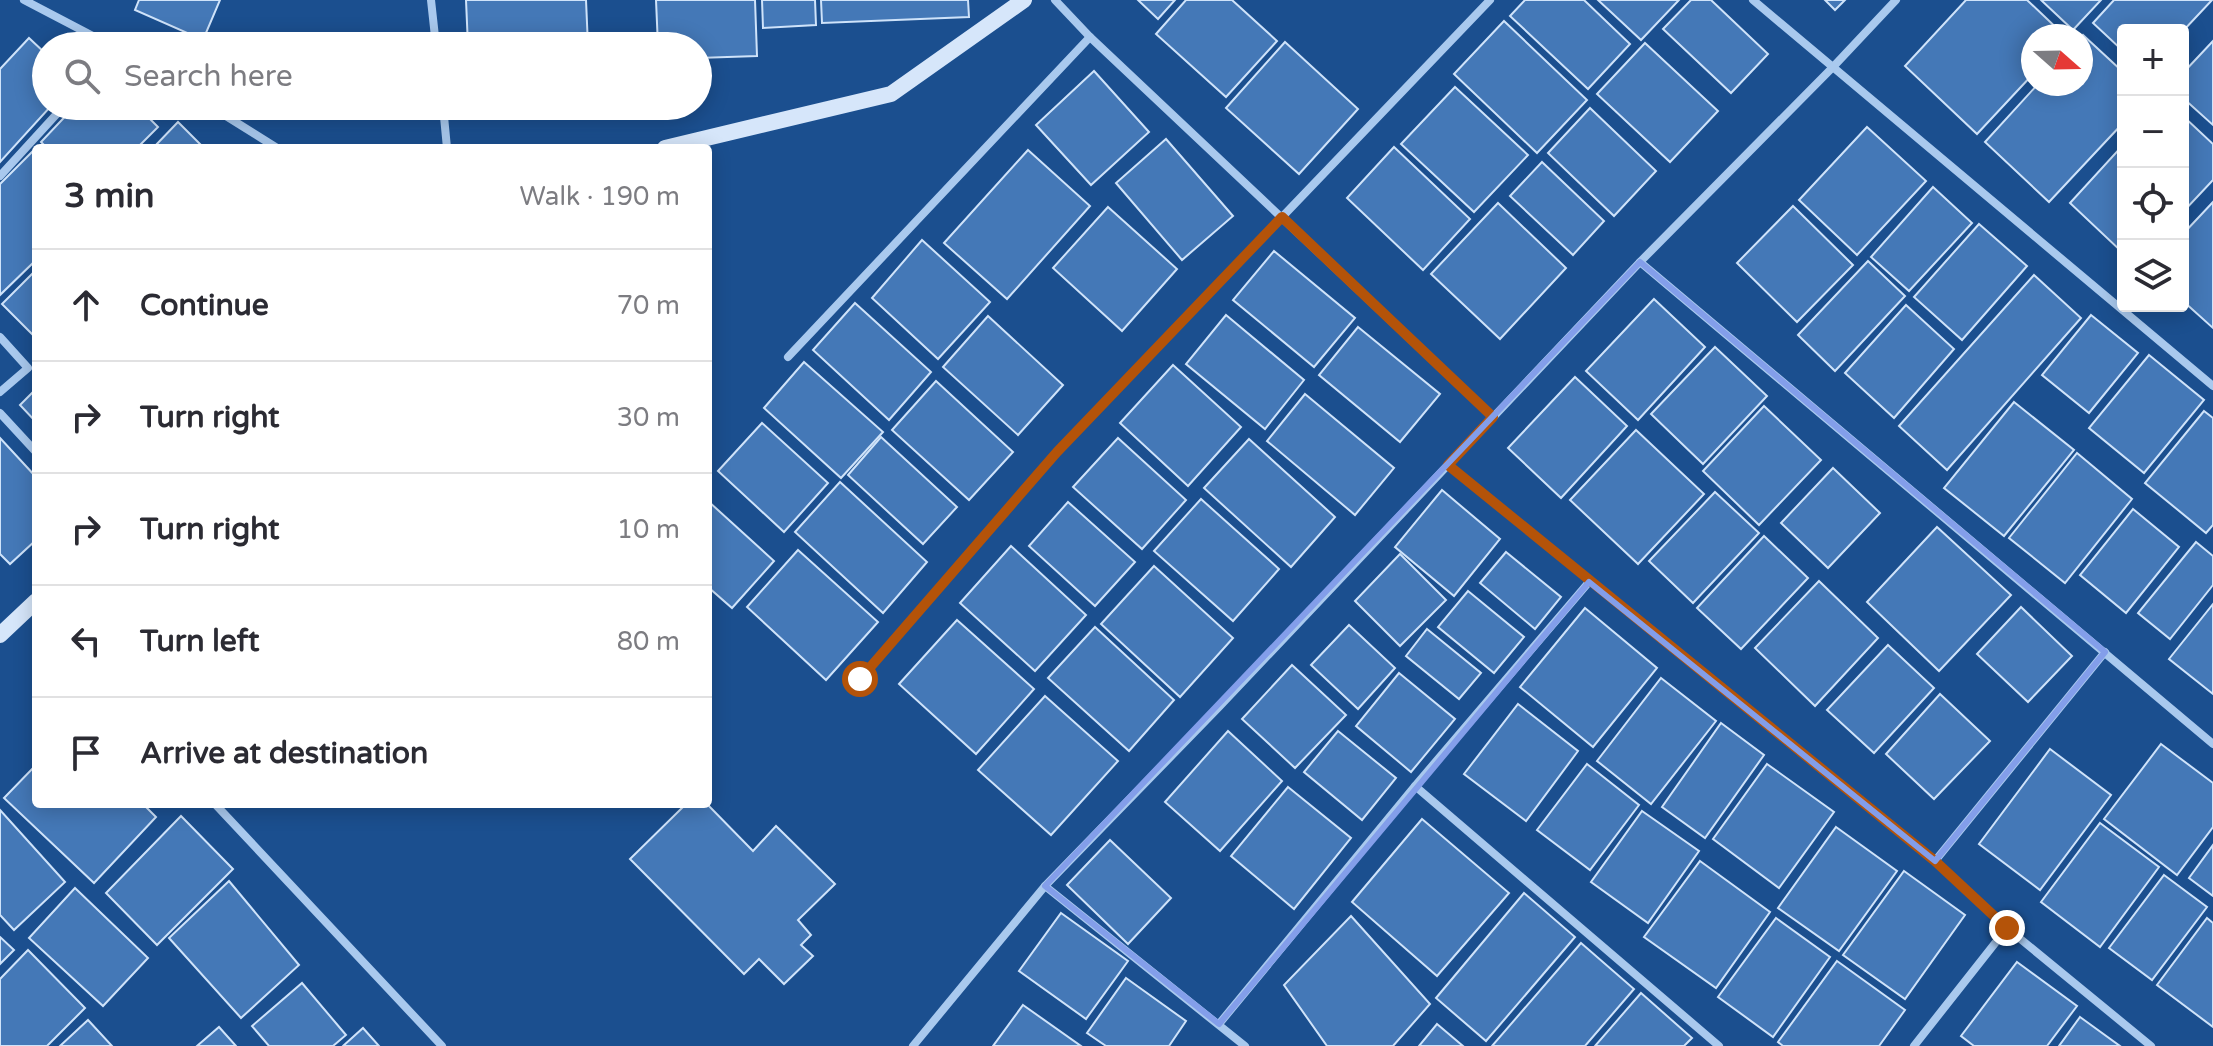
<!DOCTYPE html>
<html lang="en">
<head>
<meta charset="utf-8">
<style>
	body { margin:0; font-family:"Varela Round",sans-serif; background:#f7f7f7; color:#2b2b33 }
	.controls { position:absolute; right:24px; top:24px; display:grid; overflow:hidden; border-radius:8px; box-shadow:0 4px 20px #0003 }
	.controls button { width:72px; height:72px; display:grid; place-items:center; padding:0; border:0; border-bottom:2px solid #e1e1e2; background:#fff; color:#2b2b33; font:40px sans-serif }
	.compass { position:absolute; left:2021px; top:24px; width:72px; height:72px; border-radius:50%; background:#fff; box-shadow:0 4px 20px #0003; rotate:110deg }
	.stop { position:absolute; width:24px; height:24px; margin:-18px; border:6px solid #b45309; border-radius:50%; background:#fff }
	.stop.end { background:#b45309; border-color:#fff; box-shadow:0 2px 8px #0008 }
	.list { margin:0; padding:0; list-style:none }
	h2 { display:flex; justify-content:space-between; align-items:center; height:104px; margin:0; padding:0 32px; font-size:34px }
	h2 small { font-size:26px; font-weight:400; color:#7c7c81 }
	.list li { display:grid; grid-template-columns:52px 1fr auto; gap:24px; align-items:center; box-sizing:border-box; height:112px; padding:0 32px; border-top:2px solid #e1e1e2 }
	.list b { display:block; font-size:30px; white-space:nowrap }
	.list em { font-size:26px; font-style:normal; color:#7c7c81 }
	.icon { flex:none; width:44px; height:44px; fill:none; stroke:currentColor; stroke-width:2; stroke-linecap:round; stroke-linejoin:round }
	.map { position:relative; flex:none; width:2213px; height:1046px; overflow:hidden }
	.search { position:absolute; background:#fff; box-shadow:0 4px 20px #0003; left:32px; top:32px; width:680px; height:88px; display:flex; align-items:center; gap:20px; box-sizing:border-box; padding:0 28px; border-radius:44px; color:#7c7c81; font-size:30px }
	.panel { position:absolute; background:#fff; box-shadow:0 4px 20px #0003; left:32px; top:144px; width:680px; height:664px; border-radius:8px }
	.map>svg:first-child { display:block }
</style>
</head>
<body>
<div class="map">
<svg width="2213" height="1046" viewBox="0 0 2213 1046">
	<rect width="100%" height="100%" fill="#1b4f8f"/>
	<g fill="#4478b7" stroke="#cfe3fa" stroke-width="2">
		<polygon points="139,0 220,0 203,40 135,10"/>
		<polygon points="466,0 586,0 588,46 468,46"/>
		<polygon points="656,0 755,0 757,56 698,58 698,46 658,46"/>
		<polygon points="762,0 815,0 816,25 763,28"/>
		<polygon points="821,0 968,0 969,17 822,23"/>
		<polygon points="1138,0 1175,0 1158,19"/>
		<polygon points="1186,0 1232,0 1277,41 1226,97 1156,34"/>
		<polygon points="1525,0 1584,0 1630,44 1588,89 1510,16"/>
		<polygon points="1598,0 1679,0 1641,40"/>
		<polygon points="1691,0 1711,0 1768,54 1731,93 1663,29"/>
		<polygon points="1825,0 1845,0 1835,10"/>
		<polygon points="1966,0 2027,0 2065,36 2033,36 2033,74 1977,134 1905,66"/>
		<polygon points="2041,0 2101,0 2073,30"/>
		<polygon points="2114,0 2212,0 2183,31 2123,30 2123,51 2093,23"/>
		<polygon points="1504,21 1587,100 1537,153 1454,74"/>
		<polygon points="2083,35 2123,72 2123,123 2049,202 1985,142 2038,84 2081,84 2081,37"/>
		<polygon points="29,38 46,54 46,106 51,106 0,162 0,69"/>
		<polygon points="2213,41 2213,125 2183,98 2183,73"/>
		<polygon points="1285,42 1358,109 1299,174 1226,108"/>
		<polygon points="1645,43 1718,111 1670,162 1597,94"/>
		<polygon points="1094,71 1149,132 1091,185 1036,125"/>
		<polygon points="1455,87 1528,155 1474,212 1401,144"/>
		<polygon points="75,106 137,106 158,127 137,148 47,148 41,142"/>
		<polygon points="1590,108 1656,171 1614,216 1548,153"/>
		<polygon points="2183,116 2213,144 2213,180 2183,212"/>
		<polygon points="178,122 204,148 153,148"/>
		<polygon points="1867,127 1926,181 1857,255 1799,200"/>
		<polygon points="1166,139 1233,216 1182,260 1116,183"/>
		<polygon points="2123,145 2123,253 2070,203"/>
		<polygon points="1394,147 1470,219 1423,270 1347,198"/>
		<polygon points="36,148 36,260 0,295 0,184"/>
		<polygon points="1028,150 1090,206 1007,299 944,243"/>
		<polygon points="1542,162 1604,221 1573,255 1510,196"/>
		<polygon points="1933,187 1972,223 1909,291 1871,257"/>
		<polygon points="2213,202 2213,328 2183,301 2183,234"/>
		<polygon points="1498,203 1566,268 1500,339 1431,274"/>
		<polygon points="1793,206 1853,265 1797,322 1737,263"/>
		<polygon points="1108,207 1177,269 1122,331 1053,268"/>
		<polygon points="1979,224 2027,266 1962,340 1914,297"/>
		<polygon points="922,240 990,302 938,359 872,298"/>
		<polygon points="1274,251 1355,318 1314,367 1233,300"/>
		<polygon points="1868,261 1905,296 1835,371 1798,335"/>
		<polygon points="36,270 36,338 2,304"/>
		<polygon points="2034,275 2081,318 1947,470 1899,426"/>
		<polygon points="1654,299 1705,347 1638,420 1586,371"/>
		<polygon points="855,303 931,372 889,420 813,350"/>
		<polygon points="1906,305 1954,349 1894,418 1845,373"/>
		<polygon points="1226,315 1304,380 1265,429 1186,364"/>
		<polygon points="2091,315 2138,353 2089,413 2042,375"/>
		<polygon points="988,316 1063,385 1018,435 943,367"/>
		<polygon points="1358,327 1440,394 1400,442 1319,375"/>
		<polygon points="1715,347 1767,396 1703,464 1651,414"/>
		<polygon points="2149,355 2204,400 2144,473 2089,428"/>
		<polygon points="804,362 883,432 841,478 764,408"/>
		<polygon points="1173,365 1241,427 1188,486 1120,423"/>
		<polygon points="1575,377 1627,426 1561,498 1508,448"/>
		<polygon points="936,381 1013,452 969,500 892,430"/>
		<polygon points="36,389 36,422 20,405"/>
		<polygon points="1305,394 1394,468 1355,515 1267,441"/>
		<polygon points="2014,402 2074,450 2004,536 1944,488"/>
		<polygon points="1764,406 1821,460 1759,525 1703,471"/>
		<polygon points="2204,411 2213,418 2213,525 2206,533 2145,483"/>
		<polygon points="762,423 828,483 784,532 718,471"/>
		<polygon points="1636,430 1704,494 1638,564 1570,500"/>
		<polygon points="881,437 957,507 923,544 848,475"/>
		<polygon points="0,438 36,477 36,540 10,564 0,554"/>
		<polygon points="1118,438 1186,500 1142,549 1073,487"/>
		<polygon points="1249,439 1335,517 1291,567 1204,488"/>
		<polygon points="2077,453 2132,499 2065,583 2009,538"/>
		<polygon points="1833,468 1880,513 1828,568 1781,523"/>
		<polygon points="840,482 927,562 883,613 795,532"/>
		<polygon points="1442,490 1500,539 1454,596 1395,547"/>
		<polygon points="1715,492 1759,533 1693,603 1649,561"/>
		<polygon points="1201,499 1279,569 1233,621 1154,551"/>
		<polygon points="708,501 774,561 732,608 708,587"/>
		<polygon points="1068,502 1135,562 1095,606 1029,546"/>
		<polygon points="2133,509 2179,547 2126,613 2080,575"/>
		<polygon points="1937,527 2011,595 1939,671 1867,602"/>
		<polygon points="1764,536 1808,578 1741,649 1697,608"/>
		<polygon points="2196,542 2213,556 2213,585 2170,639 2138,613"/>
		<polygon points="1011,546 1086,615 1035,671 960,603"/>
		<polygon points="798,550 878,622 826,680 747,607"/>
		<polygon points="1506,552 1561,597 1535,629 1480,583"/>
		<polygon points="1400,554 1446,600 1400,646 1355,601"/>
		<polygon points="1154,566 1233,638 1180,697 1101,624"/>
		<polygon points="1819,581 1878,638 1815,706 1755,648"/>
		<polygon points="1468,591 1524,637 1494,673 1438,627"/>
		<polygon points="2213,604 2213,694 2169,659"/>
		<polygon points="2021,607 2072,656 2028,702 1977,654"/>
		<polygon points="1585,608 1657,668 1593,747 1520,687"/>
		<polygon points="957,620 1034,689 976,754 899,684"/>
		<polygon points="1349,625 1395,668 1358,709 1311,665"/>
		<polygon points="1095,627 1174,700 1129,751 1048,678"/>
		<polygon points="1427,629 1481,673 1459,699 1406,656"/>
		<polygon points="1888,645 1934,688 1874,753 1827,710"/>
		<polygon points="1292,665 1346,715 1295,768 1242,719"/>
		<polygon points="1399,673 1455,719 1411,772 1356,726"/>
		<polygon points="1661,678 1716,721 1651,804 1597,761"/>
		<polygon points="1940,694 1990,741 1934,799 1886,754"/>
		<polygon points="1045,696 1118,761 1051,835 978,770"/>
		<polygon points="1518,704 1578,751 1526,821 1464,774"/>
		<polygon points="1721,723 1764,755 1705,838 1662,807"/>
		<polygon points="1228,731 1282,781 1220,851 1165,802"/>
		<polygon points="1338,731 1396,778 1362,820 1304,772"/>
		<polygon points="2161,744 2213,783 2213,827 2177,875 2104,819"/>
		<polygon points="2050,749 2111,795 2040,890 1979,844"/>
		<polygon points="1587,764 1639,805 1590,870 1537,830"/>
		<polygon points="1767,764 1834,812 1779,888 1713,839"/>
		<polygon points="36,765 36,804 143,804 156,817 94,883 4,798"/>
		<polygon points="1288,787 1351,838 1294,909 1231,856"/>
		<polygon points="686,804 707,804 753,851 776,826 835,884 798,920 811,935 801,945 813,956 784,984 759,959 744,974 630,859"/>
		<polygon points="0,810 65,882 14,930 0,915"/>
		<polygon points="1642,811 1699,851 1648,923 1591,882"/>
		<polygon points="181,816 233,869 157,945 106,893"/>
		<polygon points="1422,819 1509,893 1437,976 1352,902"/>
		<polygon points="2100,823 2159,867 2100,947 2041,902"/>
		<polygon points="1836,827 1897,871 1839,951 1778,908"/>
		<polygon points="1110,840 1171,898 1128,944 1067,885"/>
		<polygon points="2213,845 2213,896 2189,878"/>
		<polygon points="1700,861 1770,912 1716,988 1644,937"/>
		<polygon points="1904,871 1965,915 1905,999 1843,955"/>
		<polygon points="2164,875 2207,907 2152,980 2109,948"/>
		<polygon points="229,881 299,965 241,1018 169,938"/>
		<polygon points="75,888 148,958 103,1006 29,938"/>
		<polygon points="1524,893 1575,937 1486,1041 1436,998"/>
		<polygon points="1061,913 1128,961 1086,1019 1019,971"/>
		<polygon points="1351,916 1430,1004 1393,1046 1327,1046 1284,985"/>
		<polygon points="1776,918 1830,957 1773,1037 1718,997"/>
		<polygon points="2207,918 2213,923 2213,1027 2157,985"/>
		<polygon points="0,937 14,950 0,964"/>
		<polygon points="1581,943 1634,989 1585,1046 1492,1046"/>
		<polygon points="28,950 85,1008 47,1046 0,1046 0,979"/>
		<polygon points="1837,961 1905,1010 1879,1046 1783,1046 1778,1042"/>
		<polygon points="2017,962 2077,1006 2047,1046 1974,1046 1961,1036"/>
		<polygon points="1126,978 1186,1021 1169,1046 1106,1046 1087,1033"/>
		<polygon points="302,983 346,1035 333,1046 269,1046 252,1026"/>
		<polygon points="1641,993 1692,1038 1684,1046 1595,1046"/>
		<polygon points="1023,1005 1081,1046 993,1046"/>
		<polygon points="2080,1017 2120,1046 2059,1046"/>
		<polygon points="88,1020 112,1046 60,1046"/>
		<polygon points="1437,1024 1463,1046 1419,1046"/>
		<polygon points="219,1027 236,1046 197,1046"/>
		<polygon points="363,1028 379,1046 343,1046"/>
	</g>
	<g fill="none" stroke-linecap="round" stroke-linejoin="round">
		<g stroke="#a9c9ee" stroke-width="8">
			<polyline points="24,0 112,46"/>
			<polyline points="431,0 436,46"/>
			<polyline points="1055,0 1090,37 1493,417"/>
			<polyline points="1753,0 2213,386"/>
			<polyline points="210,106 277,148"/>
			<polyline points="443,106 447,148"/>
			<polyline points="0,176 64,106"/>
			<polyline points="1640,262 2213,744"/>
			<polyline points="0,337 28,368 0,392"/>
			<polyline points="788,357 1090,37"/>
			<polyline points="0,413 36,452"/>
			<polyline points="1448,465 1935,861 2007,928 2151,1046"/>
			<polyline points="1589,582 1415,786 1719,1046"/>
			<polyline points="860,679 1057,452 1490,0"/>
			<polyline points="215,804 442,1046"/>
			<polyline points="1935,861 2105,652"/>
			<polyline points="1045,886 1245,1046"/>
			<polyline points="1219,1024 1415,786"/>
			<polyline points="913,1046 1045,886 1219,707 1640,262 1833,67 1896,0"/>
			<polyline points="1914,1046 2007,928"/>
		</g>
		<g stroke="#d6e6fa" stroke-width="16">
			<polyline points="665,148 891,94 1024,0"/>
			<polyline points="0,635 36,601"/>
		</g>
	</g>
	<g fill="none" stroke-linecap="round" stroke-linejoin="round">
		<polyline stroke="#b45309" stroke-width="10" points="860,679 1057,452 1282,217 1493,417 1448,465 1935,861 2007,928"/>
	</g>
	<path fill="none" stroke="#839eea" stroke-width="6" stroke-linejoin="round" d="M1640,262L2105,652L1935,861L1589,582L1219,1024L1045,886Z"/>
</svg>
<div class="controls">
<button>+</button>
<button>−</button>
<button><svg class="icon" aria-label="locate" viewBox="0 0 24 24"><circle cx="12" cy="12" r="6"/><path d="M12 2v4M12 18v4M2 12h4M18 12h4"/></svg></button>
<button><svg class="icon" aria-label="layers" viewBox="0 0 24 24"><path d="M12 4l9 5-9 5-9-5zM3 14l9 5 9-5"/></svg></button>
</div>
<svg class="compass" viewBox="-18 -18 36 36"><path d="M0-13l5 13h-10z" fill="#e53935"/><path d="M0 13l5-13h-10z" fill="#7c7c81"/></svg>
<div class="stop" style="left:860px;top:679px"></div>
<div class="stop end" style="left:2007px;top:928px"></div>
<div class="search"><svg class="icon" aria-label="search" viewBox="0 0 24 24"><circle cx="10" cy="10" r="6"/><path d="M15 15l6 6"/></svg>Search here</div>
<section class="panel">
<h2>3 min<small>Walk · 190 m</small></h2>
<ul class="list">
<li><svg class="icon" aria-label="ahead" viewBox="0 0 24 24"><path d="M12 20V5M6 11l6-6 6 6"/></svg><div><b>Continue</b></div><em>70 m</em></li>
<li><svg class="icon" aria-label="right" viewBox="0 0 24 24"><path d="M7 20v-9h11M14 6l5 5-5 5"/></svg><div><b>Turn right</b></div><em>30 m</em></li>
<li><svg class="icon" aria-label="right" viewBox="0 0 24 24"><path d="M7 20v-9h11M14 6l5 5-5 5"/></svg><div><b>Turn right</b></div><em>10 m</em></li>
<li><svg class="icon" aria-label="left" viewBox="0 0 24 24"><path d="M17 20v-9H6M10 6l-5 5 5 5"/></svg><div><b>Turn left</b></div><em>80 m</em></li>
<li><svg class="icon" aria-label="arrive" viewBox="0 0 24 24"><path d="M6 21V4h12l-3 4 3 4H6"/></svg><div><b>Arrive at destination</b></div></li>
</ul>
</section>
</div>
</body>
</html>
